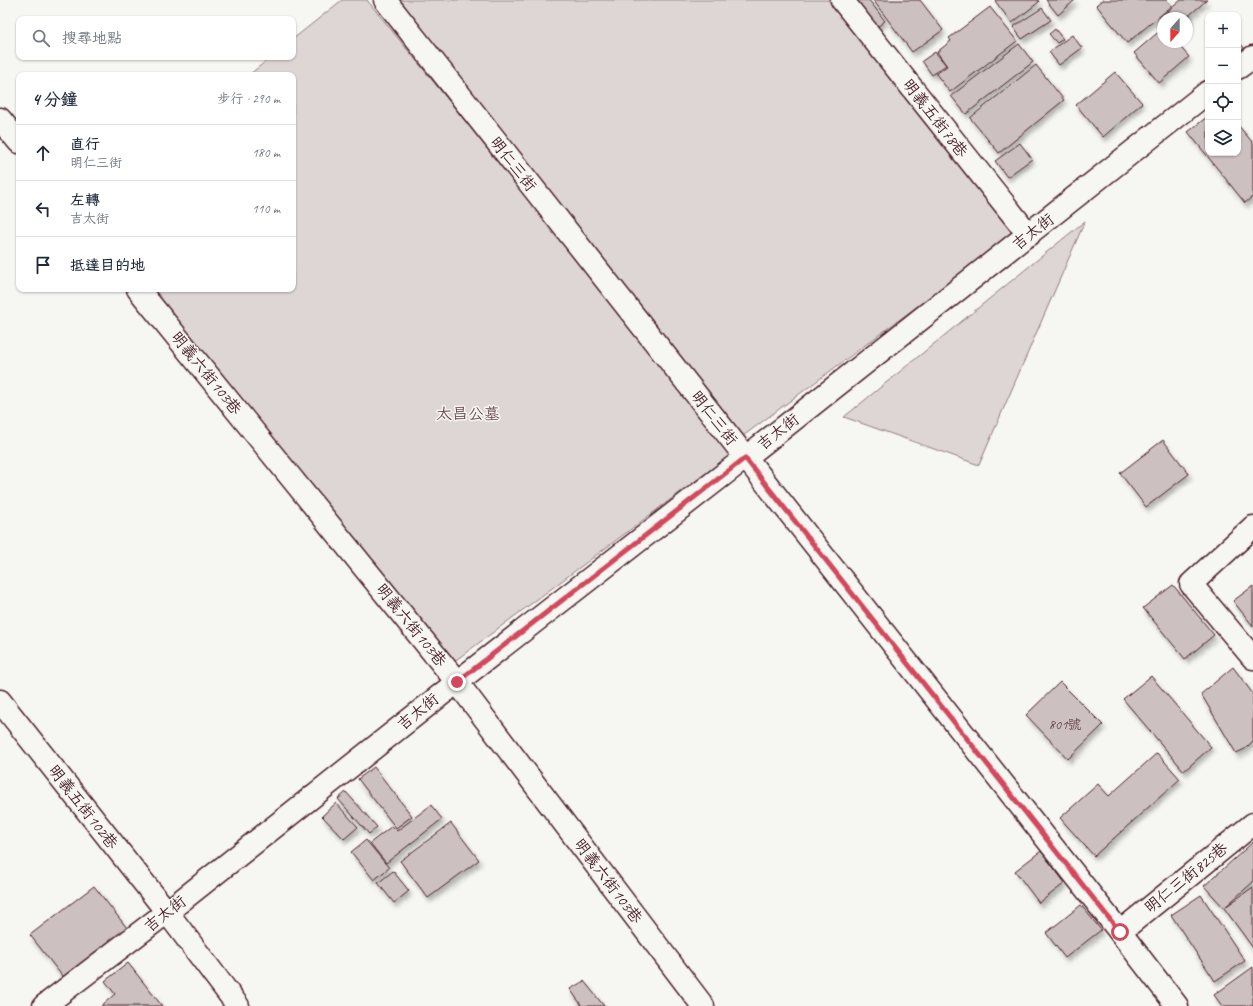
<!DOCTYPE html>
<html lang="zh-TW">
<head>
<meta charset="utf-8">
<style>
	body { margin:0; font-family:Caveat,"LXGW WenKai TC",sans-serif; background:#f2f2f3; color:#1f2937 }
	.controls { position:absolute; right:12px; top:12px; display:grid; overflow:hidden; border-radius:8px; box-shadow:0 1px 3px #0004 }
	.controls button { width:36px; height:36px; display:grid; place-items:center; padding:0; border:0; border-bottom:1px solid #e0e1e3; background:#fff; color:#1f2937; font:20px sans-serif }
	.compass { position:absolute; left:1157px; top:12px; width:36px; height:36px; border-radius:50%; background:#fff; box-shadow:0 1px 3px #0004; rotate:201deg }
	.stop { position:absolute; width:12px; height:12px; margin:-9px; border:3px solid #d1495b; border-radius:50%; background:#fff }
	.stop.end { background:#d1495b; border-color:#fff; box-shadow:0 1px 4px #0008 }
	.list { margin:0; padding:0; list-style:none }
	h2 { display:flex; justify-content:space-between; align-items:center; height:52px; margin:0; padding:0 16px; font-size:17px }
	h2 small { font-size:13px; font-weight:400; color:#747a83 }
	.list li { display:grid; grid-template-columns:26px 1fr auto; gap:12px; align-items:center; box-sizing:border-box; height:56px; padding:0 16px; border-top:1px solid #e0e1e3 }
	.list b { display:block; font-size:15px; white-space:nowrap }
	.list p { margin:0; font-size:13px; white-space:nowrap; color:#747a83 }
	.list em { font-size:13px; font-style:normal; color:#747a83 }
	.icon { flex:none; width:22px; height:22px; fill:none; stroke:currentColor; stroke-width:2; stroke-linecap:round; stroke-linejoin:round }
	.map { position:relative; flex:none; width:1253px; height:1006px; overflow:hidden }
	.search { position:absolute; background:#fff; box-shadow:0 1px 3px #0004; left:16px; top:16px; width:280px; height:44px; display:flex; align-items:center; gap:10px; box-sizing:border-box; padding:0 14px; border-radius:8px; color:#747a83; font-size:15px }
	.panel { position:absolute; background:#fff; box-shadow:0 1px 3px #0004; left:16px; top:72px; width:280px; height:220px; border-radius:8px }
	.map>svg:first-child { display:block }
</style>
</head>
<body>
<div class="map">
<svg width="1253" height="1006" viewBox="0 0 1253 1006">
	<defs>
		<filter id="shadow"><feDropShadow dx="2.5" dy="4.5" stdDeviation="2" flood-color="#0004"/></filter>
	</defs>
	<rect width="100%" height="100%" fill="#f6f6f2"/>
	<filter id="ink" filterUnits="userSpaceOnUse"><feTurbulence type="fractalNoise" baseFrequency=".025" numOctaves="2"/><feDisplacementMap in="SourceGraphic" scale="8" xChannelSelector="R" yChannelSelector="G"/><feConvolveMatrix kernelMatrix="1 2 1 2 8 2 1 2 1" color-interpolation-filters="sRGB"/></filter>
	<g filter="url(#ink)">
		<g fill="#ddd6d5" stroke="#947a80">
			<polygon points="342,0 367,0 734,452 440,672 135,289 293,289 293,75 249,75 271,57 293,57 293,39"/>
			<polygon points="394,0 828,0 1017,232 743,436"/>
			<polygon points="1085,221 979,465 844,417"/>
		</g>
		<g fill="#ccc1c0" stroke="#4a1f2b" filter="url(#shadow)">
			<polygon points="856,0 869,0 885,21 877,27"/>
			<polygon points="873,0 920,0 943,30 912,52"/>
			<polygon points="996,0 1038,0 1039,2 1012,23 995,1"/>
			<polygon points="1046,0 1075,0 1058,15"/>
			<polygon points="1102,0 1167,0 1172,6 1127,43 1096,5"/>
			<polygon points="1181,0 1207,0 1186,18 1163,18 1163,21 1160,18"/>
			<polygon points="990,7 1017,41 950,92 936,74 947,66 937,52 951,41 949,38"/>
			<polygon points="1042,8 1051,20 1022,39 1013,27"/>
			<polygon points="1163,28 1163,42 1176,42 1189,57 1159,83 1134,53"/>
			<polygon points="1055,29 1063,39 1057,43 1049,34"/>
			<polygon points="1072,35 1082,48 1059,65 1049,52"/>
			<polygon points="1239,42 1245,49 1238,55 1238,43"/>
			<polygon points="1019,44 1033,62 966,114 951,96"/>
			<polygon points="935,52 946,65 932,75 922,61"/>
			<polygon points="1036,65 1064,100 999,153 970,118"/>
			<polygon points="1115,72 1142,103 1103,137 1076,105"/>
			<polygon points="1208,116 1208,153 1238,153 1238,125 1253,143 1253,196 1245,203 1188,132"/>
			<polygon points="1020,143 1032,159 1007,177 995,161"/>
			<polygon points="1163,440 1189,474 1146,507 1120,473"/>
			<polygon points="1173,585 1214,635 1185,659 1143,608"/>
			<polygon points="1253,586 1253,626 1233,601"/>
			<polygon points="1233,667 1253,694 1253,741 1245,749 1236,753 1201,694"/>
			<polygon points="1151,676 1211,747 1184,771 1123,699"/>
			<polygon points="1060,682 1103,725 1068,759 1026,715"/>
			<polygon points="1157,753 1180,779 1094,856 1060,818 1098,784 1109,796"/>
			<polygon points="374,767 412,816 396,828 358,779"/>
			<polygon points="346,792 377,827 369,834 338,799"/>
			<polygon points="336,803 358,827 344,839 322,816"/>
			<polygon points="431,805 442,819 386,863 370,843 392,826 397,831"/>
			<polygon points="451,823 479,860 428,898 400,861"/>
			<polygon points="366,840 389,868 374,880 351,852"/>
			<polygon points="1253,842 1253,882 1224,908 1204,886"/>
			<polygon points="1041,851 1065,883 1039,903 1015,871"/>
			<polygon points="393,871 409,891 394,903 378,883"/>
			<polygon points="94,886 127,928 63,977 30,935"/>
			<polygon points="1253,887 1253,948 1224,908"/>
			<polygon points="1201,895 1245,961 1215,981 1171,915"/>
			<polygon points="1081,905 1101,930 1065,958 1046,933"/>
			<polygon points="128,963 162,1006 101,1006 115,994 105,981"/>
			<polygon points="1253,967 1253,1006 1222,1006 1214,995"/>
			<polygon points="584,981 604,1006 582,1006 570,989"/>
		</g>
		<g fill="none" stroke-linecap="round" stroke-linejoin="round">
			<g stroke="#4a1f2b" stroke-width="25">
				<g id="street">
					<polyline points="385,0 1120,932 1177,1006"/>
					<polyline points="842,0 1029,235"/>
					<polyline points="1238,68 1253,57"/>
					<polyline points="0,119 19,142"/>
					<polyline points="138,289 457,682 703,1006"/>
					<polyline points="1253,527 1191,584 1253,658"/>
					<polyline points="0,701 167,912 238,1006"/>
					<polyline points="1120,932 1253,824"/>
					<polyline points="44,1006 167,912 457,682 745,458 1208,92"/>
				</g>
			</g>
			<use href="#street" stroke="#f6f6f2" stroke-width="22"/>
		</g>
	</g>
	<g fill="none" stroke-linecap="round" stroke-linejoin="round" filter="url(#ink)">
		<polyline stroke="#d1495b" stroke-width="5" points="457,682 745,458 1120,932"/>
	</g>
	<g text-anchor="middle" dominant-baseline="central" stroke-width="3" stroke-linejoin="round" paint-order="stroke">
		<g font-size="14" fill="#6a4850">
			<text x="1065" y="724">801號</text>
		</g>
		<g font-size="16" fill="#4a1f2b" stroke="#f6f6f2">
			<text transform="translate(935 118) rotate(52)">明義五街78巷</text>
			<text transform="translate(513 164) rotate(52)">明仁三街</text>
			<text transform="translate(1033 232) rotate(-38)">吉太街</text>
			<text transform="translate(206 373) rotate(51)">明義六街103巷</text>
			<text transform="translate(714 418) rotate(52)">明仁三街</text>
			<text transform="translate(778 432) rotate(-38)">吉太街</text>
			<text transform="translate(411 625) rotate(51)">明義六街103巷</text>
			<text transform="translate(418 712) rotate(-39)">吉太街</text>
			<text transform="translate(83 807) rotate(52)">明義五街102巷</text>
			<text transform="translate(1186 878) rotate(-39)">明仁三街825巷</text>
			<text transform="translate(608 881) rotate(53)">明義六街103巷</text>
			<text transform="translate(165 914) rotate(-38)">吉太街</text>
		</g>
		<g font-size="16" fill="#6f4d56" stroke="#f6f6f2">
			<text x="468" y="414">太昌公墓</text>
		</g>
	</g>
</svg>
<div class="controls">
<button>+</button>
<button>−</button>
<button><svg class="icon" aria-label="locate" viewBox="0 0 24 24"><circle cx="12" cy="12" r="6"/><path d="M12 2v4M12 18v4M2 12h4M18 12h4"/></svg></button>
<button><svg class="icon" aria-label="layers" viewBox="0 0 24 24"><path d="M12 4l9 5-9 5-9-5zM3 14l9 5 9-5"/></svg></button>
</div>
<svg class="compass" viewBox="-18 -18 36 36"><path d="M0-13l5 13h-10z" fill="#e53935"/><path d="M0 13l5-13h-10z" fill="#747a83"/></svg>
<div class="stop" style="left:1120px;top:932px"></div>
<div class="stop end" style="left:457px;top:682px"></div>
<div class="search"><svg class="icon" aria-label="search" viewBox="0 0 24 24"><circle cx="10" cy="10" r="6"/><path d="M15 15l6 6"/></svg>搜尋地點</div>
<section class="panel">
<h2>4 分鐘<small>步行 · 290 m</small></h2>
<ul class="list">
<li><svg class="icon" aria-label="ahead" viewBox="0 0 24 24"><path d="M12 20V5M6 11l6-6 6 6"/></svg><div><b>直行</b><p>明仁三街</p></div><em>180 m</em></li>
<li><svg class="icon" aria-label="left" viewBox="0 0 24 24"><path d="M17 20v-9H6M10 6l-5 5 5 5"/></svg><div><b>左轉</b><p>吉太街</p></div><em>110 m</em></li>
<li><svg class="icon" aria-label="arrive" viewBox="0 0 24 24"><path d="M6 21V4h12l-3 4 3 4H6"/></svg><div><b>抵達目的地</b></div></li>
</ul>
</section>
</div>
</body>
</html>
